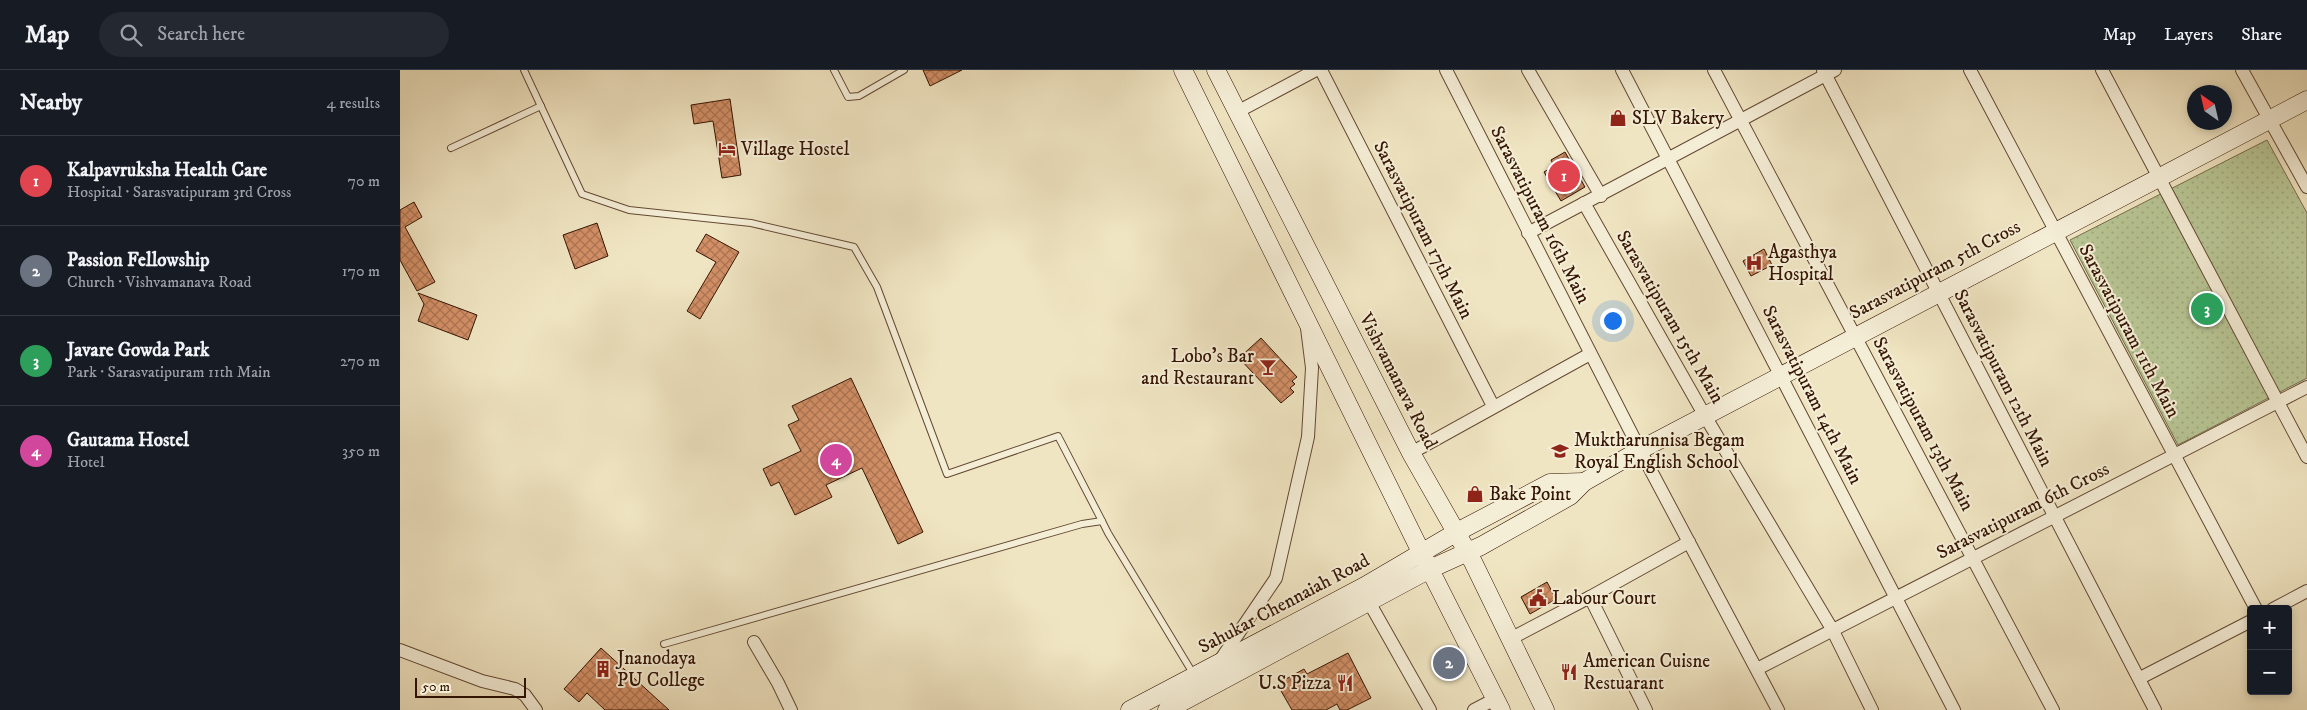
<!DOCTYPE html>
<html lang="en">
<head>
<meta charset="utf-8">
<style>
	body { margin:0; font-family:"IM FELL DW Pica",serif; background:#242831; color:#f1f3f6 }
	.controls { position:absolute; right:15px; bottom:15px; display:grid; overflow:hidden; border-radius:5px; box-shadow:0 2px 8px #0003 }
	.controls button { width:45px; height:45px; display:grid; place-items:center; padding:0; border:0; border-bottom:1px solid #363941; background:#171b24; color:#f1f3f6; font:25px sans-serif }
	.compass { position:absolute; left:1787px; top:15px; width:45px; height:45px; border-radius:50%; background:#171b24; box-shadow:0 2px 8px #0003; rotate:326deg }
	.scale { position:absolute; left:15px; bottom:12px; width:111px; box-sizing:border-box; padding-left:5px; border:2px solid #351503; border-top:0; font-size:14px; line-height:18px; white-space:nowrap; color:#351503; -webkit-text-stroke:4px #f5eed7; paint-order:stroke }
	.you { position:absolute; left:1212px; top:250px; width:18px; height:18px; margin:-12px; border:4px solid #fff; border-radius:50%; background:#1a73e8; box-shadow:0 0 0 8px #1a73e833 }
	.badge { display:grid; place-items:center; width:32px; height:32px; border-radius:50%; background:#b45309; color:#fff; font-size:16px; font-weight:700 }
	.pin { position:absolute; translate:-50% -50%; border:2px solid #fff; box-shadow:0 1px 5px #0006 }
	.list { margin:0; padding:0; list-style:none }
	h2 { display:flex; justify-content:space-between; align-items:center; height:65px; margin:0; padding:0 20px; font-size:21px }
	h2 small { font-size:16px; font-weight:400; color:#9ea1a6 }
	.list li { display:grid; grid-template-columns:32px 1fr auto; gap:15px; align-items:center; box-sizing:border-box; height:90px; padding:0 20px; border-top:1px solid #363941 }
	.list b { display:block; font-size:19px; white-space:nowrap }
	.list p { margin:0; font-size:16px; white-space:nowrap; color:#9ea1a6 }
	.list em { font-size:16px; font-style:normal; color:#9ea1a6 }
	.icon { flex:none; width:28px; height:28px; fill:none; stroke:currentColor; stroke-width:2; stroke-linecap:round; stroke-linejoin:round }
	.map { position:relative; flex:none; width:1907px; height:640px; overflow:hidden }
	header { display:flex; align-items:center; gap:30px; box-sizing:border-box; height:70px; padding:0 25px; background:#171b24; border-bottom:1px solid #363941 }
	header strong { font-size:24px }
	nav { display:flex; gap:28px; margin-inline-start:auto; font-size:18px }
	.search { width:350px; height:45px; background:#242831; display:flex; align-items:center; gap:12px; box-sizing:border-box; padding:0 18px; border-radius:28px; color:#9ea1a6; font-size:19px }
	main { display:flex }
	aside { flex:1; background:#171b24 }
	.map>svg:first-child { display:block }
</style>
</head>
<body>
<header>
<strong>Map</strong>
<div class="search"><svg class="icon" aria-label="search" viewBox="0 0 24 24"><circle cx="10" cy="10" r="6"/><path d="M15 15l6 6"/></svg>Search here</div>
<nav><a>Map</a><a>Layers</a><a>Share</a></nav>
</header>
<main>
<aside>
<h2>Nearby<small>4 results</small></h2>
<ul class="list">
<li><span class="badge" style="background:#e0444e">1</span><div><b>Kalpavruksha Health Care</b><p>Hospital · Sarasvatipuram 3rd Cross</p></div><em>70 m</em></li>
<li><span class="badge" style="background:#6b7280">2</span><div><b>Passion Fellowship</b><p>Church · Vishvamanava Road</p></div><em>170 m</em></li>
<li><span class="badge" style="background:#2e9e5b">3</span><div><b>Javare Gowda Park</b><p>Park · Sarasvatipuram 11th Main</p></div><em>270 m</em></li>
<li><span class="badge" style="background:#d1479c">4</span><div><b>Gautama Hostel</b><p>Hotel</p></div><em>350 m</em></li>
</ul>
</aside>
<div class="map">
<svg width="1907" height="640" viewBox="0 0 1907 640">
	<defs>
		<pattern id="park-dots" width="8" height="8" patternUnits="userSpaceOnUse" patternTransform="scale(1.25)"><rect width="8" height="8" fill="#b8c594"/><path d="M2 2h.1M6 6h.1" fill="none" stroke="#9fa87e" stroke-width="1.8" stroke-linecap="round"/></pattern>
		<pattern id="building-cross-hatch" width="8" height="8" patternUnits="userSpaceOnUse" patternTransform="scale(1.25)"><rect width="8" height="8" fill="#d39067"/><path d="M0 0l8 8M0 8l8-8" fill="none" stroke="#ac7453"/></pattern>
	</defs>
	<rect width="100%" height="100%" fill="#f0e5c2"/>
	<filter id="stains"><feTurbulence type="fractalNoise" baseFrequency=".004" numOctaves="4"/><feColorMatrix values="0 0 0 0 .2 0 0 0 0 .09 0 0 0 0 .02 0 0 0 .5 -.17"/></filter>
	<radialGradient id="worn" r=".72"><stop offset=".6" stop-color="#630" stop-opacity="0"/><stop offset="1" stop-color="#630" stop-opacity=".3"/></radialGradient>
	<polygon fill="url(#park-dots)" stroke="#766d4c" points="1867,70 1907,143 1907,308 1778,375 1670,170"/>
	<g fill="url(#building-cross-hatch)" stroke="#351503">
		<polygon points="523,0 562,0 530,16"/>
		<polygon points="330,29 341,105 322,108 313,51 294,54 291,35"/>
		<polygon points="1165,82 1185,117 1161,131 1144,102 1154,96 1151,90"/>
		<polygon points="14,132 22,147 5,157 35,212 17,221 0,190 0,140"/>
		<polygon points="197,153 208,186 175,199 163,165"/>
		<polygon points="306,164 339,182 300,249 287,241 316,192 296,181"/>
		<polygon points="1364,179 1372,195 1351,206 1343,191"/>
		<polygon points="18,223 77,245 68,270 18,251 24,234"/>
		<polygon points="861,268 897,307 892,311 895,314 890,318 894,322 881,333 839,288"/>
		<polygon points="451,308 523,462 498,474 462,398 426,415 432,427 395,445 379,412 371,416 363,399 401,381 388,355 399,350 392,336"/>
		<polygon points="1147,512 1156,529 1130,544 1121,527"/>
		<polygon points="201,578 269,640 205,640 187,623 179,632 164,619"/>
		<polygon points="948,583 971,628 947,640 940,640 937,634 926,640 892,640 877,614 904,599 907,604"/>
	</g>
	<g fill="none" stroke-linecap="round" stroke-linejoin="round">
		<g stroke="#644933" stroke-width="8">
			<g id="lane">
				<polyline points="124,0 182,124 229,140 351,153 454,177 477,217 547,404 658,366 702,451"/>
				<polyline points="434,0 448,27 459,26 504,0"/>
				<polyline points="51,78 141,36"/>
				<polyline points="264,574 682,454 702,451 708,463 794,605"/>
			</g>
		</g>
		<g stroke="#644933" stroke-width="14">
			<g id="street">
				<polyline points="921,0 1093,336"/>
				<polyline points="1046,0 1240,380 1378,640"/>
				<polyline points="1128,0 1201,126"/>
				<polyline points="1222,0 1554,640"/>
				<polyline points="1314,0 1653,640"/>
				<polyline points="1423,0 1755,640"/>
				<polyline points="1570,0 1856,539"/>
				<polyline points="1702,0 1907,387"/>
				<polyline points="1842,0 1907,117"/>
				<polyline points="837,42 916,0"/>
				<polyline points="1184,133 1305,346 1432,559 1472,640"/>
				<polyline points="1128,163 1435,0"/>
				<polyline points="1011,383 1190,284"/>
				<polyline points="1190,527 1246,640"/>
				<polyline points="969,532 1030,640"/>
				<polyline points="1873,539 1907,521"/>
				<polyline points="1110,569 1190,527 1289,472"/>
				<polyline points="354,572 378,613 391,640"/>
				<polyline points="0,580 82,611 115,619 125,625 136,640"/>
				<polyline points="819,592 876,508 908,367 912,298 907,258"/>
				<polyline points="1357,599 1907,317"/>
				<polyline points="1740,608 1851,551"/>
				<polyline points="1074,640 1095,629"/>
			</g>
		</g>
		<g stroke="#351503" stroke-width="19">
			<g id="secondary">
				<polyline points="783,0 1022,484 1101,640"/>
				<polyline points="816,0 1011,383 1073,492 1145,640"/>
				<polyline points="730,640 965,516 1057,462 1150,413 1184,412"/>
				<polyline points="767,640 1030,499 1081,476 1170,426 1184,412 1240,380 1907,30"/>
			</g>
		</g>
		<use href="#lane" stroke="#f5eed7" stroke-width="6"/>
		<use href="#street" stroke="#f5eed7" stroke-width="12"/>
		<use href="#secondary" stroke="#f5eed7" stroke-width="18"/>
	</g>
	<defs>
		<g id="shop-bare" transform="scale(1.35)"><path d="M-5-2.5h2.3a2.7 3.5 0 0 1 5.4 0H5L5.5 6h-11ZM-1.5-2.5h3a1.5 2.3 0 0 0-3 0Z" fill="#8f2418" stroke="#f5eed7" stroke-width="2.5" paint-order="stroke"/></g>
		<g id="hotel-bare" transform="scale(1.35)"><path d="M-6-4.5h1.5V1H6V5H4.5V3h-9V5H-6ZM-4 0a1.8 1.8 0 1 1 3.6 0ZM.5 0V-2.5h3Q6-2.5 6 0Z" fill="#8f2418" stroke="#f5eed7" stroke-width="2.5" paint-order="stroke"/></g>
		<g id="hospital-bare" transform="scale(1.35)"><path d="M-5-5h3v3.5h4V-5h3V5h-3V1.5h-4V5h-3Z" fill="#8f2418" stroke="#f5eed7" stroke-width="2.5" paint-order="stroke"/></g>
		<g id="bar-bare" transform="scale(1.35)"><path d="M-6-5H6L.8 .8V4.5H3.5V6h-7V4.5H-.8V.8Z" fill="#8f2418" stroke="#f5eed7" stroke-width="2.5" paint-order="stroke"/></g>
		<g id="school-bare" transform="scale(1.35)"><path d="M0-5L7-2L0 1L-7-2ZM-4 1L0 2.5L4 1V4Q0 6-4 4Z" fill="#8f2418" stroke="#f5eed7" stroke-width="2.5" paint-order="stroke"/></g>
		<g id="civic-bare" transform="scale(1.35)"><path d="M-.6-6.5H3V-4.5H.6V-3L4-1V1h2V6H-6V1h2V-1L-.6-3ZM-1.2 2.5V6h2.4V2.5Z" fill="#8f2418" stroke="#f5eed7" stroke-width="2.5" paint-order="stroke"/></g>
		<g id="building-bare" transform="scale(1.35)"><path d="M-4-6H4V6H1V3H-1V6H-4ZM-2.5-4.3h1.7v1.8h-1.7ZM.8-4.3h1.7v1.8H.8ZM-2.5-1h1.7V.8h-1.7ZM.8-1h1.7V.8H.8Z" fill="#8f2418" stroke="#f5eed7" stroke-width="2.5" paint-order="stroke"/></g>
		<g id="restaurant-bare" transform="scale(1.35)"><path d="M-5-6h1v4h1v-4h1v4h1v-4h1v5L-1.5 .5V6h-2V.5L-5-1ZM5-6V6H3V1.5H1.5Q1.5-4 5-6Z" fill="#8f2418" stroke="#f5eed7" stroke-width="2.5" paint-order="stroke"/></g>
	</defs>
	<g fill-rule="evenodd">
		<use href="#shop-bare" x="1218" y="48"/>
		<use href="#hotel-bare" x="327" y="79"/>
		<use href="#hospital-bare" x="1354" y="193"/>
		<use href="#bar-bare" x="868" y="297"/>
		<use href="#school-bare" x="1160" y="381"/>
		<use href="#shop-bare" x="1075" y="424"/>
		<use href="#civic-bare" x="1138" y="528"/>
		<use href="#building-bare" x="203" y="599"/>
		<use href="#restaurant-bare" x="1169" y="602"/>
		<use href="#restaurant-bare" x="945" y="613"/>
	</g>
	<g text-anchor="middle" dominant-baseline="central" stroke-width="4" stroke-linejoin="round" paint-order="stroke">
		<g font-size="19" fill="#351503" stroke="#f5eed7" text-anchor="start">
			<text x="1232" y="48">SLV Bakery</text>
			<text x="341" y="79">Village Hostel</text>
			<text x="1368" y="182">Agasthya<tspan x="1368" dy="22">Hospital</tspan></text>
			<text x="854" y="286" text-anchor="end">Lobo's Bar<tspan x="854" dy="22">and Restaurant</tspan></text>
			<text x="1174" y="370">Muktharunnisa Begam<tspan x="1174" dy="22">Royal English School</tspan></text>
			<text x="1089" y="424">Bake Point</text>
			<text x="1152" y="528">Labour Court</text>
			<text x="217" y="588">Jnanodaya<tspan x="217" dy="22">PU College</tspan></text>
			<text x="1183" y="591">American Cuisne<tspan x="1183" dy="22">Restuarant</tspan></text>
			<text x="931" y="613" text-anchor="end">U.S Pizza</text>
		</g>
		<g font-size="19" fill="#351503" stroke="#f5eed7">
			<text transform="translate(1140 145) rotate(63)">Sarasvatipuram 16th Main</text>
			<text transform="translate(1023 160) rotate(63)">Sarasvatipuram 17th Main</text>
			<text transform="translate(1535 200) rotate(-28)">Sarasvatipuram 5th Cross</text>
			<text transform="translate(1270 247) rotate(60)">Sarasvatipuram 15th Main</text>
			<text transform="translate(1729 261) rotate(62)">Sarasvatipuram 11th Main</text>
			<text transform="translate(1603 308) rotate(63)">Sarasvatipuram 12th Main</text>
			<text transform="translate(998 311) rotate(63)">Vishvamanava Road</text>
			<text transform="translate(1412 325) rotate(63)">Sarasvatipuram 14th Main</text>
			<text transform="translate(1523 354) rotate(62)">Sarasvatipuram 13th Main</text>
			<text transform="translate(1623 441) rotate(-27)">Sarasvatipuram 6th Cross</text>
			<text transform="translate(884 534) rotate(-28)">Sahukar Chennaiah Road</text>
		</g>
	</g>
	<rect width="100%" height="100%" filter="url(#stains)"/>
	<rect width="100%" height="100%" fill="url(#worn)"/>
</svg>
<div class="controls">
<button>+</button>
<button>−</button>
</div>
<svg class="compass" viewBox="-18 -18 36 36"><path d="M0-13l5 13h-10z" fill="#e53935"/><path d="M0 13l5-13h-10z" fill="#9ea1a6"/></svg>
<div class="scale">50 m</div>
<div class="you"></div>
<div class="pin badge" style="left:1164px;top:106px;background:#e0444e">1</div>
<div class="pin badge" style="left:1049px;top:593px;background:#6b7280">2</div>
<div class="pin badge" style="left:1807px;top:239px;background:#2e9e5b">3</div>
<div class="pin badge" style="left:436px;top:390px;background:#d1479c">4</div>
</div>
</main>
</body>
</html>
